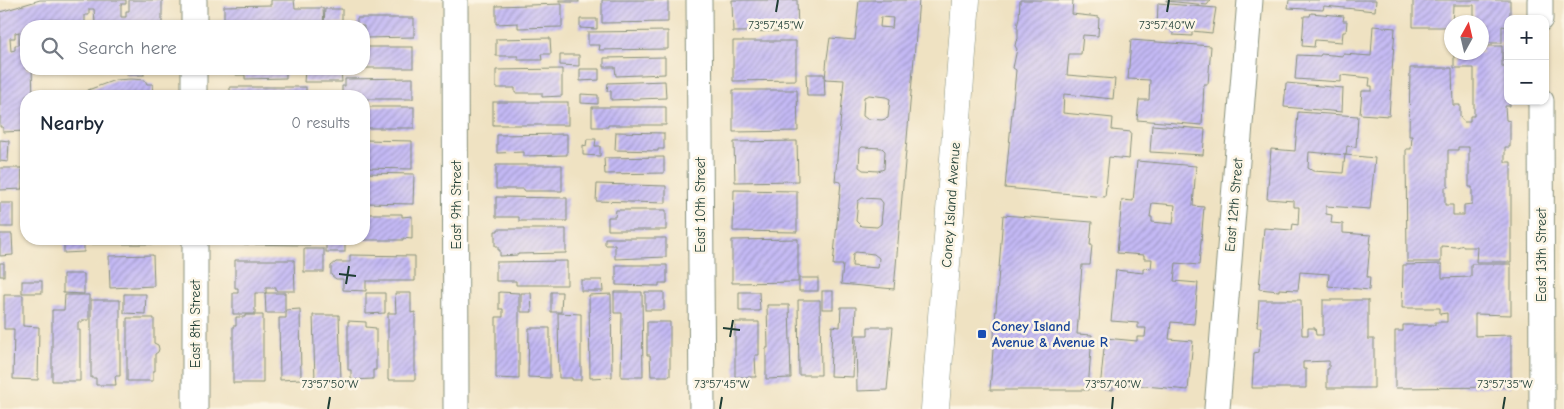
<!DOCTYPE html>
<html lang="en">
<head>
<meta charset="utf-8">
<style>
	body { margin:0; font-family:"Comic Neue",sans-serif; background:#f6f6f7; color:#1f2937 }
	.controls { position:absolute; right:15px; top:15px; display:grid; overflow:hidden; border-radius:10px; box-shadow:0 1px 4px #0004 }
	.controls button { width:45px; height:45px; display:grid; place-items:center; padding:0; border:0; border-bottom:1px solid #e0e1e3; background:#fff; color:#1f2937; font:25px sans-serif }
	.compass { position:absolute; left:1444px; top:15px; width:45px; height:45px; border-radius:50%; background:#fff; box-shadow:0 1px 4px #0004; rotate:8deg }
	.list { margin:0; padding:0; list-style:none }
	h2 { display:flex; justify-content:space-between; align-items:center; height:65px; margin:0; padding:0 20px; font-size:21px }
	h2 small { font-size:16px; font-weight:400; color:#747a83 }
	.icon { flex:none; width:28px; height:28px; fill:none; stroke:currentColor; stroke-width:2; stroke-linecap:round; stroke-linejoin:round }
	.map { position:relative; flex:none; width:1564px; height:409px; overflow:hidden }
	.search { position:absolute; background:#fff; box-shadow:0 1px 4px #0004; left:20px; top:20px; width:350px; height:55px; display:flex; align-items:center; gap:12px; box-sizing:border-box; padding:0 18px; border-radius:20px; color:#747a83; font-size:19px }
	.panel { position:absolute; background:#fff; box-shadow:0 1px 4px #0004; left:20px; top:90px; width:350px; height:155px; border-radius:20px }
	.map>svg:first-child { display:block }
</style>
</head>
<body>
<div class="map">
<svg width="1564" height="409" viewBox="0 0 1564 409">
	<defs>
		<pattern id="building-hatch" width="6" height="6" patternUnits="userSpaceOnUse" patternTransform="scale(1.25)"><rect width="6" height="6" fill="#c4b9f5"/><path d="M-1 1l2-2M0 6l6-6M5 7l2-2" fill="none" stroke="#9f98c7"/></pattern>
	</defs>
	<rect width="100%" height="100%" fill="#fcf5e5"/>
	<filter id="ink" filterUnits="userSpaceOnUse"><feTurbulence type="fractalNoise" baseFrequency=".02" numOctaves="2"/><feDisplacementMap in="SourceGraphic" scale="10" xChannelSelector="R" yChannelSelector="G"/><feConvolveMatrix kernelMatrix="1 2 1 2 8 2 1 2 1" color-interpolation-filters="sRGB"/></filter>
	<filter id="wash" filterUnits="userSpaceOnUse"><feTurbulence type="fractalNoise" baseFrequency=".0096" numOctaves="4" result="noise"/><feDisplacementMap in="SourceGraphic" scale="20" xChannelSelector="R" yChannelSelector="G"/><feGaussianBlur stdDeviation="1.12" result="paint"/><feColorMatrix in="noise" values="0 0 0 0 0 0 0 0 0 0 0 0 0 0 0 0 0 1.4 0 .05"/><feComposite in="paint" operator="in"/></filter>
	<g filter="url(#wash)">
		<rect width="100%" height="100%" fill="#efe2c2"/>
		<g id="blocks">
			<g fill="url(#building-hatch)" fill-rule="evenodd">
				<path d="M40,0H126V4H121V17H126V11H129V0H162V26H89V24H95L94,9H89V15H85V26H57V20H51V26H26V69H32L33,96H26V131L3,132V127H0V12ZM19,32V45H15V50L11,51L10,38H15V33Z"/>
				<polygon points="271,0 294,0 295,8 323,8 324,26 224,26 224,6 271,5"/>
				<rect x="559" y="0" width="20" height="2"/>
				<polygon points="602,0 668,0 668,22 602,23"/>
				<polygon points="732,0 797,0 798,31 733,32"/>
				<path d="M859,0H919L894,289L841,284L843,265H833L841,182L835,181L844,80L825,79L827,58L830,38L855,40ZM881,17L893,18L892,28L880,27ZM869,95L886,97L890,99L888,118L882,120L867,119L863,116L864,97ZM862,147L882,148L885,151L884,169L878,171L863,170L859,167L860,149ZM862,198L880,199L883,203L881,224L877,227L861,226L856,221L858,201ZM856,252L874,254L879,258L878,268L852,266L853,254Z"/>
				<polygon points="1020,0 1073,0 1072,14 1099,17 1098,36 1083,35 1081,54 1069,54 1067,75 1115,79 1113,99 1064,94 1063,113 1113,118 1112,130 1131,132 1129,159 1109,157 1105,197 1005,188 1016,70 1013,68 1017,49 1015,46 1016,41 1018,39 1018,29 1017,27 1019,18"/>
				<polygon points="1166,0 1211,0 1207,5 1166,1"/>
				<polygon points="1289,0 1376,0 1375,11 1324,6 1323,10 1288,8"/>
				<polygon points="1413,0 1510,0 1510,19 1508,19 1508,27 1502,26 1502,43 1482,43 1482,22 1474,22 1474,5 1453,5 1452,27 1413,27"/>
				<polygon points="1158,3 1216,8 1212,33 1192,31 1192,36 1173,35 1173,30 1157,28"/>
				<polygon points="562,4 562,27 518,28 518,23 496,24 496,6"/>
				<polygon points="325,9 342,9 342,23 324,23"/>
				<polygon points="1311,13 1344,16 1343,21 1347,21 1346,32 1343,32 1342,42 1315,40 1314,47 1302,46 1304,16 1310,16"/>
				<polygon points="357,18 414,18 414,37 364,38 364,26 357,26"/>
				<polygon points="580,19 597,19 597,29 580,28"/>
				<polygon points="1373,26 1395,28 1389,116 1360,114 1362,91 1372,91 1372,86 1369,86 1370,78 1341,75 1341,82 1295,79 1297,55 1320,56 1321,54 1343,56 1343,54 1371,56"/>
				<polygon points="668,31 668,49 599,50 600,45 588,45 588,32"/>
				<polygon points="550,38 551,54 541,54 542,60 518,60 518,56 496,56 496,39"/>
				<polygon points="1131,40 1211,46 1208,84 1204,84 1202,125 1137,120 1139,100 1149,100 1150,80 1128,79"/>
				<polygon points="733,41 796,41 796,80 733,81"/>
				<path d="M1482,46H1502V67H1508V101H1510V106H1505L1506,120L1510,121V147H1505V162H1511V262H1476L1477,247H1463V245L1457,247L1441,246V262H1407L1406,149H1411L1412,136H1409L1410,68H1452L1453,105H1460V117L1464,122H1470V116H1474V68H1454V52H1482ZM1458,147H1469V187H1472V204L1464,205V215H1453V205H1445V187H1448V150H1458Z"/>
				<rect x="364" y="47" width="49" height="21"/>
				<polygon points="560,55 579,55 579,66 560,65"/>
				<polygon points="665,57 665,74 616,76 615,67 604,67 604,58"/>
				<rect x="127" y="69" width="17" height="6"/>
				<polygon points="236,69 286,69 286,78 245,79 245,75 236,75"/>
				<polygon points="562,69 562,96 542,97 542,93 515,93 515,88 496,88 496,70"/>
				<polygon points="580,69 599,69 599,80 580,81"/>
				<polygon points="305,70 341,70 342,82 304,82"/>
				<polygon points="806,74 824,74 825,96 807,96"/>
				<polygon points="413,78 413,99 364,99 364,96 342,96 342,86 345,86 345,79"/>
				<polygon points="131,79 145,80 147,84 153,84 152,96 87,96 88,90 115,80"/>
				<polygon points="665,81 666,98 611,100 611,91 607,91 608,83"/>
				<polygon points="1286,83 1343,88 1342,112 1284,107"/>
				<rect x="230" y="87" width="76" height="9"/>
				<polygon points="733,90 797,90 798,131 733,132"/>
				<polygon points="581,94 598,95 598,104 581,103"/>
				<rect x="493" y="102" width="75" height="23"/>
				<rect x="364" y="107" width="50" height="21"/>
				<polygon points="592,107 666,107 666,125 608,125 608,127 592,127"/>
				<polygon points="1298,112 1358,116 1356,147 1347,146 1346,155 1309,152 1308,168 1313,171 1343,173 1345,155 1375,158 1370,209 1326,206 1326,214 1332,215 1331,223 1343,224 1343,233 1371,235 1367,277 1370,277 1369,290 1328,286 1329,274 1300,272 1298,290 1279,289 1279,291 1259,289 1264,228 1292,230 1293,224 1298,225 1299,207 1294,207 1294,201 1267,199 1271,149 1295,151"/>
				<polygon points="1152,125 1205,129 1203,155 1150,152"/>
				<polygon points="616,132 664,133 664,149 658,149 658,151 615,150"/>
				<polygon points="567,134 567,155 524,156 524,152 497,153 497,135"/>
				<polygon points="587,139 596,139 595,146 600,146 600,156 583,155 583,145 586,146"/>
				<polygon points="0,140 9,141 8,162 0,161"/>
				<polygon points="364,140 412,141 412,169 364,168"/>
				<polygon points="797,141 798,181 735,182 734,142"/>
				<polygon points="664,157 664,173 605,174 604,158"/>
				<path d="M1137,161L1196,166L1193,206L1204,207L1199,265L1176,263L1174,281L1198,283L1194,324L1171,322L1169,339L1193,341L1188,390L1113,383V390L1100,389L1105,338L1137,341V337H1145L1146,328H1138V323L1111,321L1116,270L1143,273V268L1151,269L1152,259H1144V255L1117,253L1122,200L1133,201ZM1152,203L1175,205L1173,224L1152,222V217H1150Z"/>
				<polygon points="496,165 562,165 562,191 524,191 524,189 496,189"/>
				<polygon points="0,168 22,168 22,189 0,190"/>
				<polygon points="364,173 414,174 413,204 364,203"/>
				<polygon points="597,184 666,186 666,203 596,201"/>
				<polygon points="734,190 797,191 797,232 733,231"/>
				<polygon points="496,197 567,198 567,221 519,221 519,217 496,217"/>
				<rect x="0" y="203" width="13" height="24"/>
				<polygon points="616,210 666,210 666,230 608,230 608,217 615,217"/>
				<polygon points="364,214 402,214 402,217 412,216 412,239 403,238 403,240 364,240"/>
				<polygon points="1003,215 1092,222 1090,245 1092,245 1090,265 1082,265 1077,334 1092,335 1088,390 990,390"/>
				<polygon points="498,229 566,229 566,253 518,254 518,255 500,256 500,250 498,250 498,246 495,246 495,231 498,231"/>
				<polygon points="0,234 12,234 13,255 0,256"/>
				<polygon points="605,238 666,238 666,257 615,259 615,245 605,245"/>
				<polygon points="78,239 153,239 153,244 84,244 84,252 64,253 64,241 78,241"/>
				<polygon points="233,239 310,239 310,245 233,244"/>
				<rect x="326" y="239" width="19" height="13"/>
				<polygon points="798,239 798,282 732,283 732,240"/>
				<rect x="304" y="249" width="20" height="23"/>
				<polygon points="153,255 154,286 110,288 109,256"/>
				<polygon points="350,255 415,256 415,281 366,281 366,291 343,290 343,279 336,279 331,275 331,266 336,262 350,262"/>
				<polygon points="235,260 294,260 295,291 276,291 276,288 266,288 266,293 255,293 255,314 233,314 233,293 238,293 238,288 235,288"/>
				<polygon points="567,261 567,285 516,285 516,281 496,281 496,262"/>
				<rect x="0" y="263" width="4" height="13"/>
				<polygon points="1442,264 1442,278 1471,277 1471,264 1511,264 1511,315 1475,314 1475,336 1511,335 1511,387 1395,388 1395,331 1403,331 1403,325 1435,325 1435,322 1447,322 1447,313 1440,314 1440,308 1402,308 1403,265"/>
				<polygon points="616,265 667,265 667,283 659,283 659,286 616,285"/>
				<polygon points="63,274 84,274 84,294 63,293"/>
				<rect x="799" y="278" width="19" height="13"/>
				<polygon points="581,280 602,280 603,291 581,291"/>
				<rect x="22" y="281" width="20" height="12"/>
				<rect x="822" y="291" width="11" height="18"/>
				<polygon points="499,292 519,293 519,379 496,378 496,317 503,317 503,309 499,309"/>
				<polygon points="551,292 562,292 561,312 551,312"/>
				<polygon points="614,292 642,292 643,377 621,377 622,313 614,313"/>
				<rect x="645" y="292" width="19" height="18"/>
				<polygon points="739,292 759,292 760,311 739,311"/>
				<polygon points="265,293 285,293 285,313 266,313"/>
				<polygon points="366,293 385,293 385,313 366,314"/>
				<polygon points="395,293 411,293 411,313 415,312 415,380 388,380 388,313 396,313"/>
				<polygon points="521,293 531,293 532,312 521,312"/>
				<polygon points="124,294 146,294 145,314 124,313"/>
				<polygon points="611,294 612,377 590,378 589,295"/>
				<polygon points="4,295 23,295 23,326 39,327 38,380 13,379 14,329 4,329"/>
				<polygon points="65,295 89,295 89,320 83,320 83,322 78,322 78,330 80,330 80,381 52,381 52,310 64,310"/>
				<polygon points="91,300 120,300 120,376 115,376 116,385 96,385 96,378 91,378"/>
				<polygon points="798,300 820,300 821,375 799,375"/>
				<polygon points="1259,300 1301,300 1302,335 1308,335 1308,328 1315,328 1316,335 1323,335 1323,300 1368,300 1368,339 1374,339 1374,388 1327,388 1327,369 1329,369 1329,361 1303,362 1303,369 1306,369 1306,388 1252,388 1254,353 1259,352 1261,327 1257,327"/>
				<polygon points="767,305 789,305 791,378 766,379 766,348 768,348"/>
				<polygon points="841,307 856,307 853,377 830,376 832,326 840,327"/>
				<polygon points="300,309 301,379 280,380 279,318 286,318 286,310"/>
				<polygon points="558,313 581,314 581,380 572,380 572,378 559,378"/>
				<polygon points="245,315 263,315 263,383 233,383 233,326 236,326 236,317 245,317"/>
				<polygon points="313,315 339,315 341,380 315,381"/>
				<polygon points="127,318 154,318 154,343 158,345 159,349 158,352 155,354 155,371 153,371 153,381 127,381"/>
				<polygon points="348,321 366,322 366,327 376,328 376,370 373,370 373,379 351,380 351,370 348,370"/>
				<polygon points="647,322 670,322 670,376 651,376 650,355 647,355"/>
				<polygon points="735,322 759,322 759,355 755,355 756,377 735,377"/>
				<polygon points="868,327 893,327 887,390 857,391 856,335 868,335"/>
				<polygon points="529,328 550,328 550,378 528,377"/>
			</g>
		</g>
	</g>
	<g filter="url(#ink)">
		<use href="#blocks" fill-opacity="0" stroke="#87907b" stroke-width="1"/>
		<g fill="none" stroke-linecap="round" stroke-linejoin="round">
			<g stroke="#87907b" stroke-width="27">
				<g id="minor">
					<polyline points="194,0 194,26"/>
					<polyline points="455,0 456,409"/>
					<polyline points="699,0 702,409"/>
					<polyline points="1540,0 1540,19"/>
					<polyline points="194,69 194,96"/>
					<polyline points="1541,101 1542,409"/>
					<polyline points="195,239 195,409"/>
					<polyline points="1217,409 1250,0"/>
				</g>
			</g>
			<g stroke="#87907b" stroke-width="29">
				<polyline id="major" points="935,409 966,0"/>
			</g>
			<use href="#minor" stroke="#fff" stroke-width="25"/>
			<use href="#major" stroke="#fff" stroke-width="28"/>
		</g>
	</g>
	<path fill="none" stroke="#1f3d34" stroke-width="2" d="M776,12L778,0M1167,12L1169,0M339,274L356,276M346,284L349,266M723,328L740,330M730,337L733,320M328,409L330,397M720,409L722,397M1112,409L1113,397M1503,409L1505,397"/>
	<rect fill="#1a4fb4" stroke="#fcf5e5" stroke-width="2" x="977" y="329" width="10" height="10" rx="2.5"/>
	<g text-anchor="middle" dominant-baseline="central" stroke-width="5" stroke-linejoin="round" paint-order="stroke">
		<g font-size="14" fill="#1f3d34" stroke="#fcf5e5">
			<text transform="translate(456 205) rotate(-90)">East 9th Street</text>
			<text transform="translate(700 205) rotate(-90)">East 10th Street</text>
			<text transform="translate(951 205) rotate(-86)">Coney Island Avenue</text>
			<text transform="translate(1234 205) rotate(-85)">East 12th Street</text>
			<text transform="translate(1541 255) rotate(-90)">East 13th Street</text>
			<text transform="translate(195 324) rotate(-90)">East 8th Street</text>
		</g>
		<g font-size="14" font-weight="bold" fill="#164399" stroke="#fcf5e5" text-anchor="start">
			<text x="992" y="326">Coney Island<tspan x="992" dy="16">Avenue &amp; Avenue R</tspan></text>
		</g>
	</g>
	<g font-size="12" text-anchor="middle" fill="#1f3d34" stroke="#fcf5e5" stroke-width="5" stroke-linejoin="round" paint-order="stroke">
		<text x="776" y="29">73°57'45"W</text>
		<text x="1167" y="29">73°57'40"W</text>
		<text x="330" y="388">73°57'50"W</text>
		<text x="722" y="388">73°57'45"W</text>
		<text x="1113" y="388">73°57'40"W</text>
		<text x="1505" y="388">73°57'35"W</text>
	</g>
</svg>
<div class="controls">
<button>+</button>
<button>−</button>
</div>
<svg class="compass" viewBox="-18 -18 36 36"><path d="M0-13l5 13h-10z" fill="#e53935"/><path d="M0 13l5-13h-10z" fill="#747a83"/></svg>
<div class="search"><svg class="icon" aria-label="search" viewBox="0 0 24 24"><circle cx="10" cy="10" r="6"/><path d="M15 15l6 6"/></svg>Search here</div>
<section class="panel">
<h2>Nearby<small>0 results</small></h2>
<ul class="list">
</ul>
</section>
</div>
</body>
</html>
